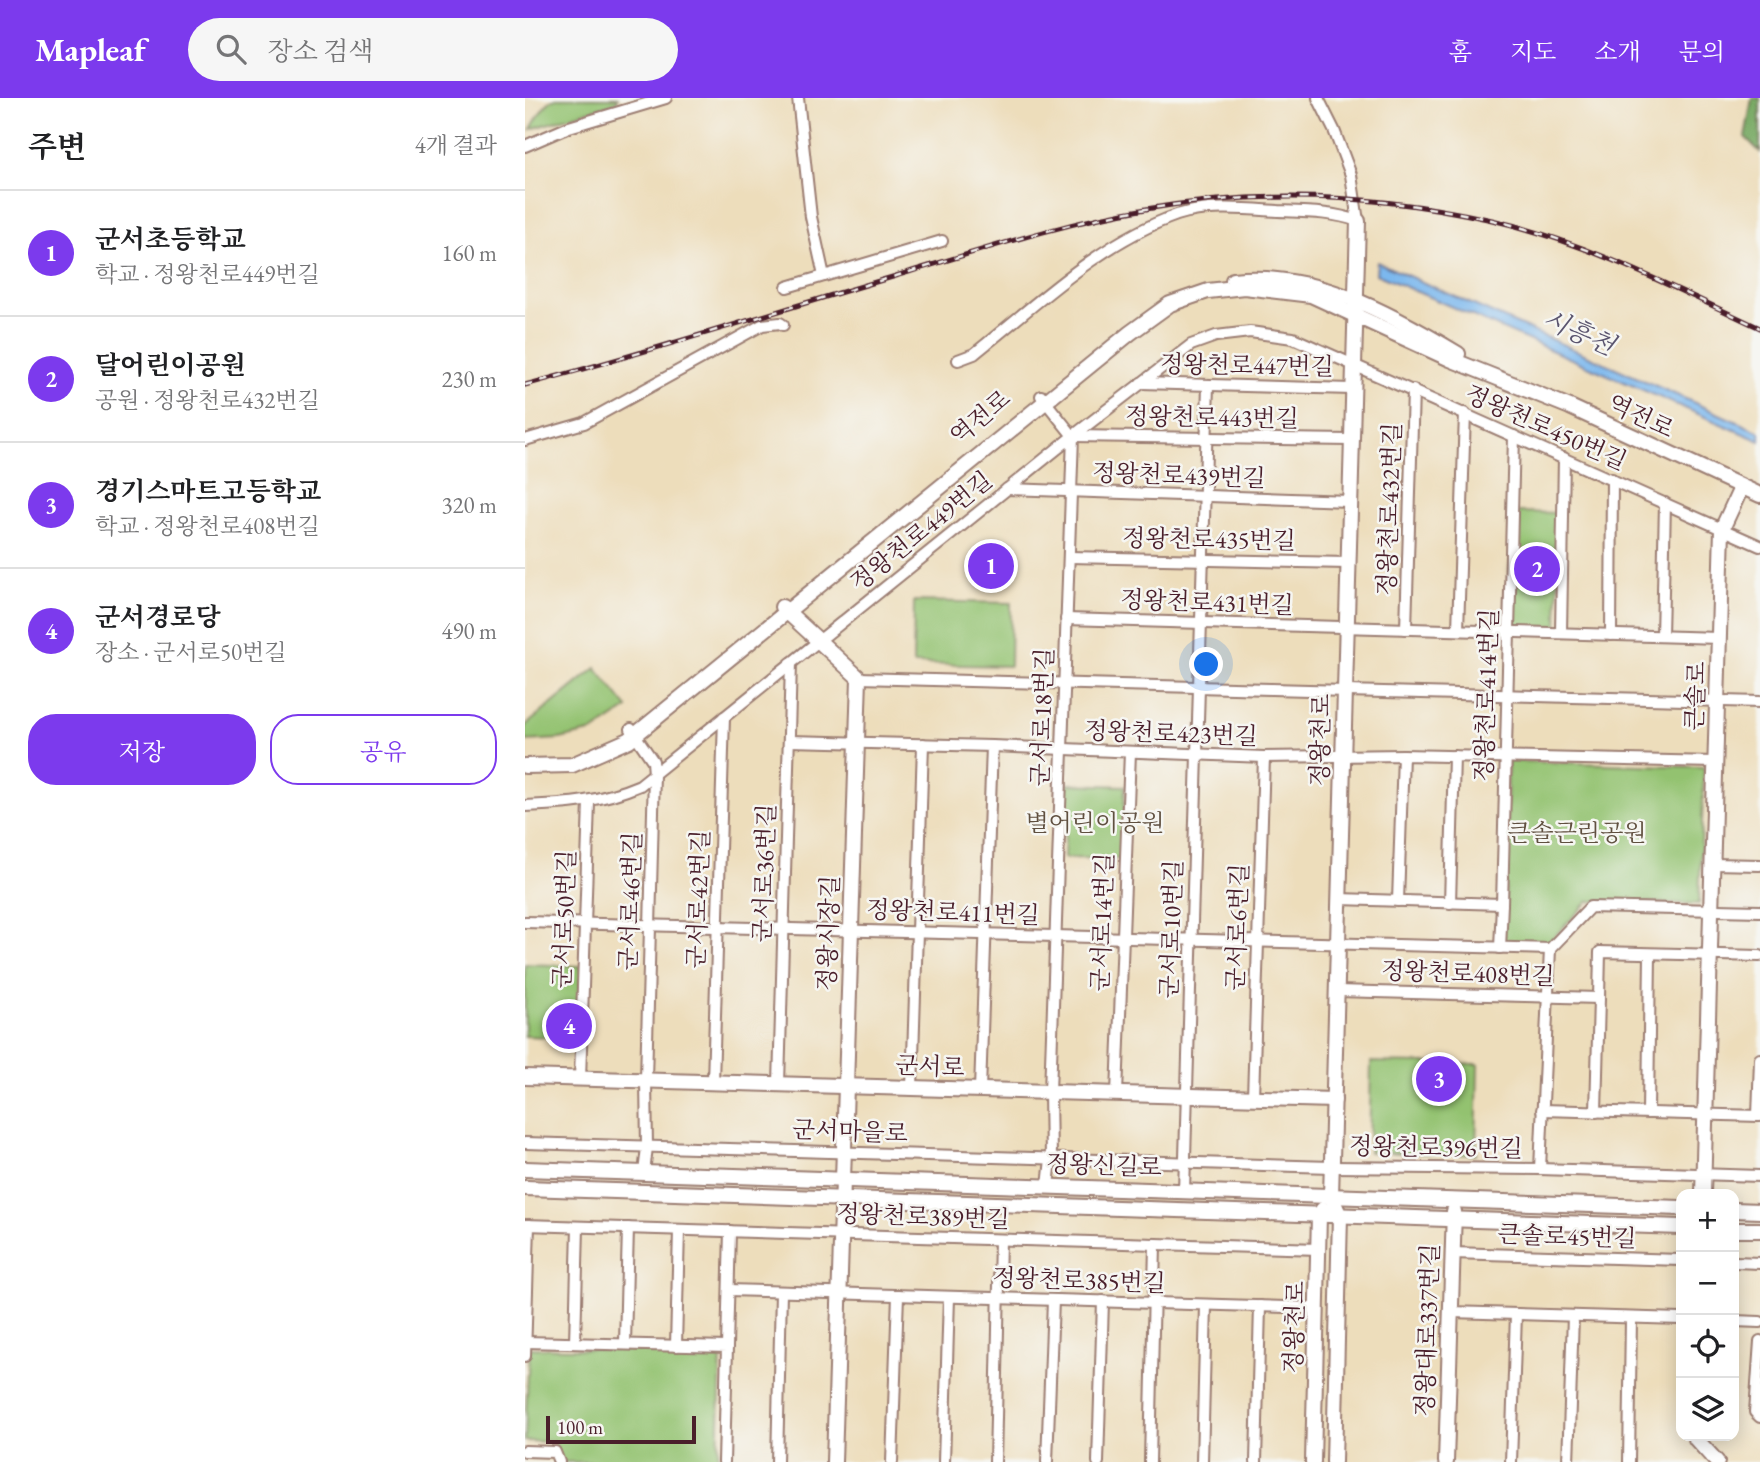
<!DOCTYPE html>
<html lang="ko">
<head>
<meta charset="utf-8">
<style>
	body { margin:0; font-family:"EB Garamond","Noto Serif KR",serif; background:#f6f6f6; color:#202124 }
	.controls { position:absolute; right:21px; bottom:21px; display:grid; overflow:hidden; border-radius:14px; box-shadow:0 4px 18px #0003 }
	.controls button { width:63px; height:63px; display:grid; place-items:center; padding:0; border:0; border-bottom:2px solid #e0e0e0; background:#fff; color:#202124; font:35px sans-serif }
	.scale { position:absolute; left:21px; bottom:18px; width:150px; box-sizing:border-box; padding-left:7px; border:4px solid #4a1f2b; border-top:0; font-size:19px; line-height:24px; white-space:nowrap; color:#4a1f2b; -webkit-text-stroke:5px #f6f6f2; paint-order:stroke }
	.you { position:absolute; left:682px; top:567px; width:24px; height:24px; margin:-18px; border:5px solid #fff; border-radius:50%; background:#1a73e8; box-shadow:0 0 0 10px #1a73e833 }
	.badge { display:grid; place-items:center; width:46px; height:46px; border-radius:50%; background:#7c3aed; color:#fff; font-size:23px; font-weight:700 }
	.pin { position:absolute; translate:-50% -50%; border:4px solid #fff; box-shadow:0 2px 7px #0006 }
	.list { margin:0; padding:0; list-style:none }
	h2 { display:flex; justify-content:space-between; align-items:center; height:91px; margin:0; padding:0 28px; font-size:30px }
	h2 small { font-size:23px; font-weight:400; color:#757577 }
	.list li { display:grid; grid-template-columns:46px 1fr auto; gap:21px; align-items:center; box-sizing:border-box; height:126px; padding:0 28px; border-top:2px solid #e0e0e0 }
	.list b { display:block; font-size:26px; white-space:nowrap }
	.list p { margin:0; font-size:23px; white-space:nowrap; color:#757577 }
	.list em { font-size:23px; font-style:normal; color:#757577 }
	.actions { display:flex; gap:14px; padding:21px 28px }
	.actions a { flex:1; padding:16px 0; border:2px solid #7c3aed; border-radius:28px; text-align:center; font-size:24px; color:#7c3aed }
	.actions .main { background:#7c3aed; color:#fff }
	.icon { flex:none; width:38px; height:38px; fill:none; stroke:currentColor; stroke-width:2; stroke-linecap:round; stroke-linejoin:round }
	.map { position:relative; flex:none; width:1235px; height:1364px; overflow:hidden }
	header { display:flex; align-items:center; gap:42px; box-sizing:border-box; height:98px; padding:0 35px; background:#7c3aed; color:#fff }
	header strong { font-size:33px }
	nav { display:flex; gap:38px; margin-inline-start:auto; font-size:24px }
	.search { width:490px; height:63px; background:#f6f6f6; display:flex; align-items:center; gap:18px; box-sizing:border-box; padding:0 24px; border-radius:38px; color:#757577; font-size:26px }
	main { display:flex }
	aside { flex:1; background:#fff }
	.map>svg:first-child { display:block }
</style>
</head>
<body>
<header>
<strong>Mapleaf</strong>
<div class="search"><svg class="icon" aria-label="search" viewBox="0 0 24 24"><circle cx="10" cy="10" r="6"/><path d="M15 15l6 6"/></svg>장소 검색</div>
<nav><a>홈</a><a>지도</a><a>소개</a><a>문의</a></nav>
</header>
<main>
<aside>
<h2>주변<small>4개 결과</small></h2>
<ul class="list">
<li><span class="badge">1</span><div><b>군서초등학교</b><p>학교 · 정왕천로449번길</p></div><em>160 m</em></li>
<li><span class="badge">2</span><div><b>달어린이공원</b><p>공원 · 정왕천로432번길</p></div><em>230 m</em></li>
<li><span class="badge">3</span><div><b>경기스마트고등학교</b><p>학교 · 정왕천로408번길</p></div><em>320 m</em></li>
<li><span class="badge">4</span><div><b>군서경로당</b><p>장소 · 군서로50번길</p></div><em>490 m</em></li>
</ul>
<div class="actions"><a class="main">저장</a><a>공유</a></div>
</aside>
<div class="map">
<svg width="1235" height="1364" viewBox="0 0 1235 1364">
	<rect width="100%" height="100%" fill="#f6f6f2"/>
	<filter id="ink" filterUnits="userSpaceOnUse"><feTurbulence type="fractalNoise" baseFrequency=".0143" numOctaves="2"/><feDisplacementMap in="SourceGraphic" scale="14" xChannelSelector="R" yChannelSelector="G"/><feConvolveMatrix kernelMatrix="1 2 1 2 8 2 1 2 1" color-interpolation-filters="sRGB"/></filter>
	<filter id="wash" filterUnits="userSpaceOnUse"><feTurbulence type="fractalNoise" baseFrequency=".00686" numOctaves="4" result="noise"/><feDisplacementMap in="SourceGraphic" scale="28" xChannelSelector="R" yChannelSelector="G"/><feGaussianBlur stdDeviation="1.57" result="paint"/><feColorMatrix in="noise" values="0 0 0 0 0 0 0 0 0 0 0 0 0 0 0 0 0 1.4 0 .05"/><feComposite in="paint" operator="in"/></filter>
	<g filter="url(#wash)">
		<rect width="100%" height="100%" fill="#edddbb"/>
		<g fill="#93c270" stroke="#6e704e" stroke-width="2">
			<path d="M31,0H93L92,4L6,31C12,20 19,5 31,0Z"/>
			<polygon points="992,414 1035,415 1032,529 1028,532 992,532 989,528"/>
			<polygon points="389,503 486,505 485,568 388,566"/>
			<polygon points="71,570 103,610 69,633 35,641 0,643 0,628"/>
			<polygon points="983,663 1179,669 1174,806 1064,803 1020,848 979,847"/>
			<polygon points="542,686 600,688 597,761 539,760"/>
			<polygon points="0,866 56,868 53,940 0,938"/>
			<polygon points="846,964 953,966 951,1057 844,1054"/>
			<polygon points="4,1250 196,1254 193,1364 30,1364 30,1344 0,1343"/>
		</g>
		<polygon fill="#76a862" stroke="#606446" stroke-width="2" points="1227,0 1235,0 1235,54 1220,39"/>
		<polygon fill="#7bb8ee" stroke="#626c8c" stroke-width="2" points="852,164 1235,334 1235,343 851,176"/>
	</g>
	<g filter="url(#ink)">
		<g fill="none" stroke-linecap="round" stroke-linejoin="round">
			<g stroke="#9c7e73" stroke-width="14">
				<g id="street">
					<polyline points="273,0 286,119 299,178"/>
					<polyline points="0,48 44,29 141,0"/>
					<polyline points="262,189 417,143"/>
					<path d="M433,262L449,256C512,206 575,144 652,117C682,107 722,111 753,113C780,114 808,114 833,123L826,77L809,32L793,0"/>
					<polyline points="616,285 827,291"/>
					<polyline points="516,298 548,338 525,994 526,1061 523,1088"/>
					<polyline points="548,338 826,342"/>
					<polyline points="0,342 59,325 237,227 255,225 258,227"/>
					<polyline points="482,391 824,403"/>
					<polyline points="544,459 823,465"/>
					<polyline points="541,521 1194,540"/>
					<polyline points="881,531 888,292"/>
					<polyline points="933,532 940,315"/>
					<polyline points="1036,535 1039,360"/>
					<polyline points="1086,537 1087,381"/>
					<polyline points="1137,538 1140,405"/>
					<polyline points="334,580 1235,604"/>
					<polyline points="106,631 128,663 129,676 121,982 122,1049 119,1075"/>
					<polyline points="264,643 467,648 739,659 878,657 1190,664"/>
					<path d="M0,708C43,706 75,704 115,687L548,338L666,247L691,238L725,234L768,240L1235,448"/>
					<polyline points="1187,766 1235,767"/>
					<polyline points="814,801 977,806 989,338"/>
					<polyline points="873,803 878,657"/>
					<polyline points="925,805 929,658"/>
					<polyline points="0,824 1025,851"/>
					<polyline points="975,850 977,806"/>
					<polyline points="1025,851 1065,809 1235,813"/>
					<polyline points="812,893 1074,900 1075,854 1235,858"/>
					<polyline points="55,981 64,704"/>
					<polyline points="188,984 199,619"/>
					<polyline points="254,986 266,565"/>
					<polyline points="387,990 398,646"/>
					<polyline points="455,992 467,648"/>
					<polyline points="592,996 605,654"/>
					<polyline points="728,999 739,659"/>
					<polyline points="1017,1012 1235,1018"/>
					<polyline points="1071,1014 1074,900"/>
					<polyline points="1123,1015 1125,856"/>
					<polyline points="1233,1018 1235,961"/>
					<polyline points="0,1045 807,1069 1015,1071 1235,1078"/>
					<polyline points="1015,1071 1025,851"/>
					<polyline points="659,1093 683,287"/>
					<polyline points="0,1127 794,1151"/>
					<polyline points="927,1155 1156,1162"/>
					<polyline points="1209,1164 1235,1165"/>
					<polyline points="204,1192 792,1210"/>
					<polyline points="926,1214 1156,1221"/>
					<polyline points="1209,1223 1235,1224"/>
					<polyline points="1235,1243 1230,1314 1235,1319"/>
					<polyline points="0,1244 202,1249 199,1364"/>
					<polyline points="50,1245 53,1129"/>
					<polyline points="100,1246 103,1130"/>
					<polyline points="151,1248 154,1132"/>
					<polyline points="202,1249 205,1133"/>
					<polyline points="0,1258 4,1127"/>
					<polyline points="0,1353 30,1354 34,1364"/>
					<polyline points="252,1364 256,1194"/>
					<polyline points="367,1364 373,1197"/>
					<polyline points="419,1364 424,1199"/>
					<polyline points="470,1364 475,1142"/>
					<polyline points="522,1364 528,1202"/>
					<polyline points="573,1364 578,1203"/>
					<polyline points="625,1364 630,1146"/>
					<polyline points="677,1364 681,1207"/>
					<polyline points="731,1364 735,1208"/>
					<polyline points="986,1364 991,1216"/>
					<polyline points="1043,1364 1048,1218"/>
					<polyline points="1104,1364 1106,1220"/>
				</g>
			</g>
			<g stroke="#9c7e73" stroke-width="18">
				<g id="secondary">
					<path d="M708,182C789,173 865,215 933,256"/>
					<polyline points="257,509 334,580 309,1364"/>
					<polyline points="0,668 47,667 104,642 605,235 645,206 683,193 719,189 786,197 925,261 1045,309 1235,397"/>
					<polyline points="0,979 809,1002"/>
					<polyline points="0,1071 1156,1110"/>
					<polyline points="0,1090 1156,1129"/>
					<polyline points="1178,1096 1197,431 1216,390"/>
					<polyline points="1209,1112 1235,1113"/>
					<polyline points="1209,1132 1235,1132"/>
					<polyline points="1171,1338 1171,1341 1192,1364"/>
					<polyline points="788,1364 794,1117 798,1111"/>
					<polyline points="809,1364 815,1118 806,1098 833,123"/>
					<polyline points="921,1364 929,1113"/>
				</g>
			</g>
			<use href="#street" stroke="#fff" stroke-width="10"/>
			<use href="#secondary" stroke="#fff" stroke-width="14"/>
			<g stroke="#4a1f2b" stroke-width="5">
				<path id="rail" d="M0,287C125,254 248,214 371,178C454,153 536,125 621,111C735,92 853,96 967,122C1059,143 1149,190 1235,230"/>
			</g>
			<use href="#rail" stroke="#f6f6f2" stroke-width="2.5" stroke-dasharray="8" stroke-linecap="butt"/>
		</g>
	</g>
	<g text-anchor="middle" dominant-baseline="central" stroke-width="5" stroke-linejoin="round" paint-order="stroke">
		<g font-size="24" fill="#4a1f2b" stroke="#f6f6f2">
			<text transform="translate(722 267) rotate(1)">정왕천로447번길</text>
			<text transform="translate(1116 318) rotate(25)">역전로</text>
			<text transform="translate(455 319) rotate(-40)">역전로</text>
			<text transform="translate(687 319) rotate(1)">정왕천로443번길</text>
			<text transform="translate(1021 329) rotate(24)">정왕천로450번길</text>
			<text transform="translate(654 377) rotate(2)">정왕천로439번길</text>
			<text transform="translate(864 411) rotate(-88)">정왕천로432번길</text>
			<text transform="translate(396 433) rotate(-39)">정왕천로449번길</text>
			<text transform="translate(684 441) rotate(1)">정왕천로435번길</text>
			<text transform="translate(682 504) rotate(2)">정왕천로431번길</text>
			<text transform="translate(961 597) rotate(-88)">정왕천로414번길</text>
			<text transform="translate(1170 598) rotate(-88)">큰솔로</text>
			<text transform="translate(517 619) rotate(-88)">군서로18번길</text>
			<text transform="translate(646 635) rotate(2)">정왕천로423번길</text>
			<text transform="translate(795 642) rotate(-89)">정왕천로</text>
			<text transform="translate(239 775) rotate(-88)">군서로36번길</text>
			<text transform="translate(173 801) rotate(-88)">군서로42번길</text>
			<text transform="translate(105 803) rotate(-88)">군서로46번길</text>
			<text transform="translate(428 814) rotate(2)">정왕천로411번길</text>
			<text transform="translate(39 821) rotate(-88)">군서로50번길</text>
			<text transform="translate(577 824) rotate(-88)">군서로14번길</text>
			<text transform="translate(712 829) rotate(-88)">군서로6번길</text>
			<text transform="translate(646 831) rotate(-88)">군서로10번길</text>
			<text transform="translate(303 835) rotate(-88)">정왕시장길</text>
			<text transform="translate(943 875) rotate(2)">정왕천로408번길</text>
			<text transform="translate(405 968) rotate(2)">군서로</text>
			<text transform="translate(325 1033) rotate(2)">군서마을로</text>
			<text transform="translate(911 1049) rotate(1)">정왕천로396번길</text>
			<text transform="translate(579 1067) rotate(2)">정왕신길로</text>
			<text transform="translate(398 1118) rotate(2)">정왕천로389번길</text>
			<text transform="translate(1042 1138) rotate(2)">큰솔로45번길</text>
			<text transform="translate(554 1182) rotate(2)">정왕천로385번길</text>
			<text transform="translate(769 1229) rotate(-88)">정왕천로</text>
			<text transform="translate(902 1232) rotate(-88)">정왕대로337번길</text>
		</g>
		<g font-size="24" fill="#605040" stroke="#f6f6f2">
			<text x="570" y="724">별어린이공원</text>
			<text x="1052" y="734">큰솔근린공원</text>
		</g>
		<g font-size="26" font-style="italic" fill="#5b556f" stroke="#f6f6f2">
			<text transform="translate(1054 234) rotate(24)">시흥천</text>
		</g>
	</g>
</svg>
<div class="controls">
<button>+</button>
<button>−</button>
<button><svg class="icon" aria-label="locate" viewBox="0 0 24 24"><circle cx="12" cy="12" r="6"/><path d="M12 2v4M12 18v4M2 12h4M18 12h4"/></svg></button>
<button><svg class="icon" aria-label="layers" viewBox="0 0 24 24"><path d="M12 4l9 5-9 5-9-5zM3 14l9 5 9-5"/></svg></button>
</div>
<div class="scale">100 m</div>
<div class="you"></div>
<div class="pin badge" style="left:466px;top:468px">1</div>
<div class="pin badge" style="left:1012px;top:471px">2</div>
<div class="pin badge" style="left:914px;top:981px">3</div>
<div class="pin badge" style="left:44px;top:928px">4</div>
</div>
</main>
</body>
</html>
